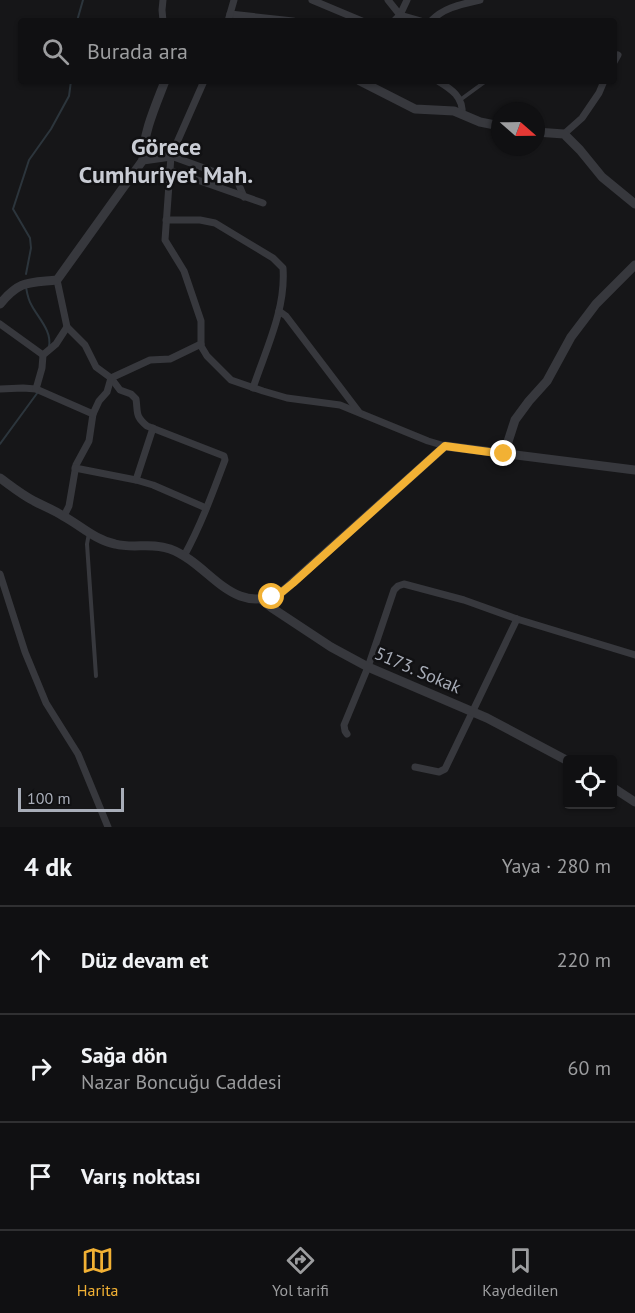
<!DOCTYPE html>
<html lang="tr">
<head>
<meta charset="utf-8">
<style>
	body { margin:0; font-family:"PT Sans",sans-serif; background:#1e1e20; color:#f1f3f6 }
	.controls { position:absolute; right:18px; bottom:18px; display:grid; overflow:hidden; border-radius:6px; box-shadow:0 2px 4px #0004 }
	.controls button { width:54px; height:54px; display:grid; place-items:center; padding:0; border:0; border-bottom:2px solid #303032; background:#101012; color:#f1f3f6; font:30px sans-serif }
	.compass { position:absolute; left:491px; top:102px; width:54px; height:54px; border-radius:50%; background:#101012; box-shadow:0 2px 4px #0004; rotate:110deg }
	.scale { position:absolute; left:18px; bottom:15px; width:106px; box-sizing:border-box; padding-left:6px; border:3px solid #a8adb8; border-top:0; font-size:16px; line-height:21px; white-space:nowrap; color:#a8adb8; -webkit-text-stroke:4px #111113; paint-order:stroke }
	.stop { position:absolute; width:18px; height:18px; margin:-14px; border:4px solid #f2b134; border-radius:50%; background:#fff }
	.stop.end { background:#f2b134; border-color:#fff; box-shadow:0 2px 6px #0008 }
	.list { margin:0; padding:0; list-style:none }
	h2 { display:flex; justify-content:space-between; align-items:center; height:78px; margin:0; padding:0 24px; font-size:26px }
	h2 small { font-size:20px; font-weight:400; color:#9c9d9f }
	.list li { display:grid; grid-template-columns:39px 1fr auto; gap:18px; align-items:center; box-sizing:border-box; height:108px; padding:0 24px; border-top:2px solid #303032 }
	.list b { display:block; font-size:22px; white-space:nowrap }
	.list p { margin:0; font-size:20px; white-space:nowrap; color:#9c9d9f }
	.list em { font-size:20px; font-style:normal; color:#9c9d9f }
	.icon { flex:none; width:33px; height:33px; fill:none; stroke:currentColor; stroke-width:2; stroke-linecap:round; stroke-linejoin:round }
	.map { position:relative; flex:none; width:635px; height:827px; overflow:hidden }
	.search { position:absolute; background:#101012; box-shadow:0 2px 4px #0004; left:18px; right:18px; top:18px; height:66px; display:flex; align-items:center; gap:15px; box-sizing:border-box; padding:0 21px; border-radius:6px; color:#9c9d9f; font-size:22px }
	.sheet { height:402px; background:#101012 }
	nav { display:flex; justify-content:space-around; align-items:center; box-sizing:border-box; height:84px; border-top:2px solid #303032; background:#101012; font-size:16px; color:#9c9d9f }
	nav a { display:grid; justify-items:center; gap:3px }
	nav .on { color:#f2b134 }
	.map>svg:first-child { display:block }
</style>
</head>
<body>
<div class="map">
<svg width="635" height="827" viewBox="0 0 635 827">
	<rect width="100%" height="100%" fill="#161618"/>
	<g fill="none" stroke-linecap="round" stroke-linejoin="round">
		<g stroke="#2c353c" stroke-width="2">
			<polyline points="77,21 83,0"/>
			<polyline points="26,274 31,248 30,238 13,209 29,160 51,129 69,96 71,81"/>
			<path d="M26,287C27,293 28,300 32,306C39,319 52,331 49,347"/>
			<polyline points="0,444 38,392"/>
		</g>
		<g stroke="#37383d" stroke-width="4">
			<polyline points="460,100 486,81"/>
			<polyline points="89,533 87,544 96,676"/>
		</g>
		<g stroke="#37383d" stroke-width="7">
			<polyline points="163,0 162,10 163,21"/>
			<polyline points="312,0 362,21"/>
			<polyline points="388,0 400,15 407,0"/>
			<polyline points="230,14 293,21"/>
			<polyline points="228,21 234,0"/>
			<polyline points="394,21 400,15 421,21"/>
			<path d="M431,21C444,7 463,4 480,0"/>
			<polyline points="614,62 618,55"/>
			<polyline points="204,81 171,156 165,240 184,271 201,321 201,346 207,356 231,380 263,391 287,398 340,405 428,441 445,446"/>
			<path d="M438,81C451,89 464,97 462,115"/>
			<polyline points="564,134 582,118 599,93 604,81"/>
			<polyline points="171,156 237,180 244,197"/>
			<polyline points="169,170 263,203"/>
			<path d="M166,220H200L215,223L273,258L283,268C286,309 266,349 253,388"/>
			<polyline points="279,311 286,316 359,412"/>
			<polyline points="0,324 43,355"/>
			<path d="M67,327L85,345L96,367L111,378L120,390L131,394L136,399C138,413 135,416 147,426L224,456L225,460C213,492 201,525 184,556"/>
			<polyline points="0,389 23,388 36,389 93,414 89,441 76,465 69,506 64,516"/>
			<polyline points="36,389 42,368 43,355 56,344 67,327 57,280"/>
			<polyline points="93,414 99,401 107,392 111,378 150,360 170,359 201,344"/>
			<polyline points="75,468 136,480 153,485 206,508"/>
			<polyline points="136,480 153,428"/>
			<polyline points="0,574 25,652 46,703 78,754 108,827"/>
			<polyline points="347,734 345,731 344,725 368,667 394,590 398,586 404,584 464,600 517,619 635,655"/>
			<polyline points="415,767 439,772 445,769 517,619"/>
		</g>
		<g stroke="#37383d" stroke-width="9">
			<polyline points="360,81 415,109 454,111 480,122 500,126"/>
			<polyline points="536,132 564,134 580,150 602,177 635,204"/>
			<path d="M143,160C143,133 155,107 165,81"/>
			<path d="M0,304C20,280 28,283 57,280L143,160L171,156"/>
			<polyline points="504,454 515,420 529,401 547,381 571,337 596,304 635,265"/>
			<path d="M0,478C11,486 22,495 34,501C43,506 54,510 63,516C80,525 95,540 115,544C134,549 151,542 170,549C211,564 231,618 282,592L445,446L635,470"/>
			<polyline points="262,600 272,608 331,647 368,667 487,718 568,761"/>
			<polyline points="612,787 635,802"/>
		</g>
	</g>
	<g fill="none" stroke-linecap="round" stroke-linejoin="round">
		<polyline stroke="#f2b134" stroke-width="8" points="272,597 282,592 293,583 445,446 504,454"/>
	</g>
	<g text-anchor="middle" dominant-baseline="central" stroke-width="5" stroke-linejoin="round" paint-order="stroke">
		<g font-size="18" fill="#a8adb8" stroke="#111113">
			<text transform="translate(418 670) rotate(23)">5173. Sokak</text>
		</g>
		<g font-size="24" font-weight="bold" fill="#c9ccd4" stroke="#111113">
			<text x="166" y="146">Görece<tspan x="166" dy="28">Cumhuriyet Mah.</tspan></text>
		</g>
	</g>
</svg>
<div class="controls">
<button><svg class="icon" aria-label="locate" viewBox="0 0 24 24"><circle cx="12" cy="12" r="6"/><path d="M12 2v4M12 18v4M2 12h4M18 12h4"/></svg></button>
</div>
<svg class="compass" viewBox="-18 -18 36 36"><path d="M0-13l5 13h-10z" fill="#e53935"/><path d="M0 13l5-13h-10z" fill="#9c9d9f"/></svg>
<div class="scale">100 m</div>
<div class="stop" style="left:272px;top:597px"></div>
<div class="stop end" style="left:504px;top:454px"></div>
<div class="search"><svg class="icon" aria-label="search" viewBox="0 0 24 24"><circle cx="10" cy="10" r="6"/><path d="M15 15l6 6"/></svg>Burada ara</div>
</div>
<section class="sheet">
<h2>4 dk<small>Yaya · 280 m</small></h2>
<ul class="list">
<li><svg class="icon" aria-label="ahead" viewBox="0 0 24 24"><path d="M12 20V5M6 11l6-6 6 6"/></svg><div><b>Düz devam et</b></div><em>220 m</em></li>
<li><svg class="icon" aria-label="right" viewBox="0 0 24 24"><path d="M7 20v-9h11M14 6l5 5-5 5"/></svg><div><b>Sağa dön</b><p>Nazar Boncuğu Caddesi</p></div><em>60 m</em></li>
<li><svg class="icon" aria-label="arrive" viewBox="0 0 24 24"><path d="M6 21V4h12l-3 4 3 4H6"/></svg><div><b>Varış noktası</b></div></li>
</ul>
</section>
<nav>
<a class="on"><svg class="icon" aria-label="map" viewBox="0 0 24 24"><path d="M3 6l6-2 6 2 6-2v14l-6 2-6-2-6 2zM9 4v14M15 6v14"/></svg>Harita</a>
<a><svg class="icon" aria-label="directions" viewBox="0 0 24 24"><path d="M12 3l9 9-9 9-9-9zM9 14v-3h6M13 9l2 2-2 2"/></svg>Yol tarifi</a>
<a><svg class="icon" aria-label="saved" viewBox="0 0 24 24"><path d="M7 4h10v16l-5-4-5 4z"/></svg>Kaydedilen</a>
</nav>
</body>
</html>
